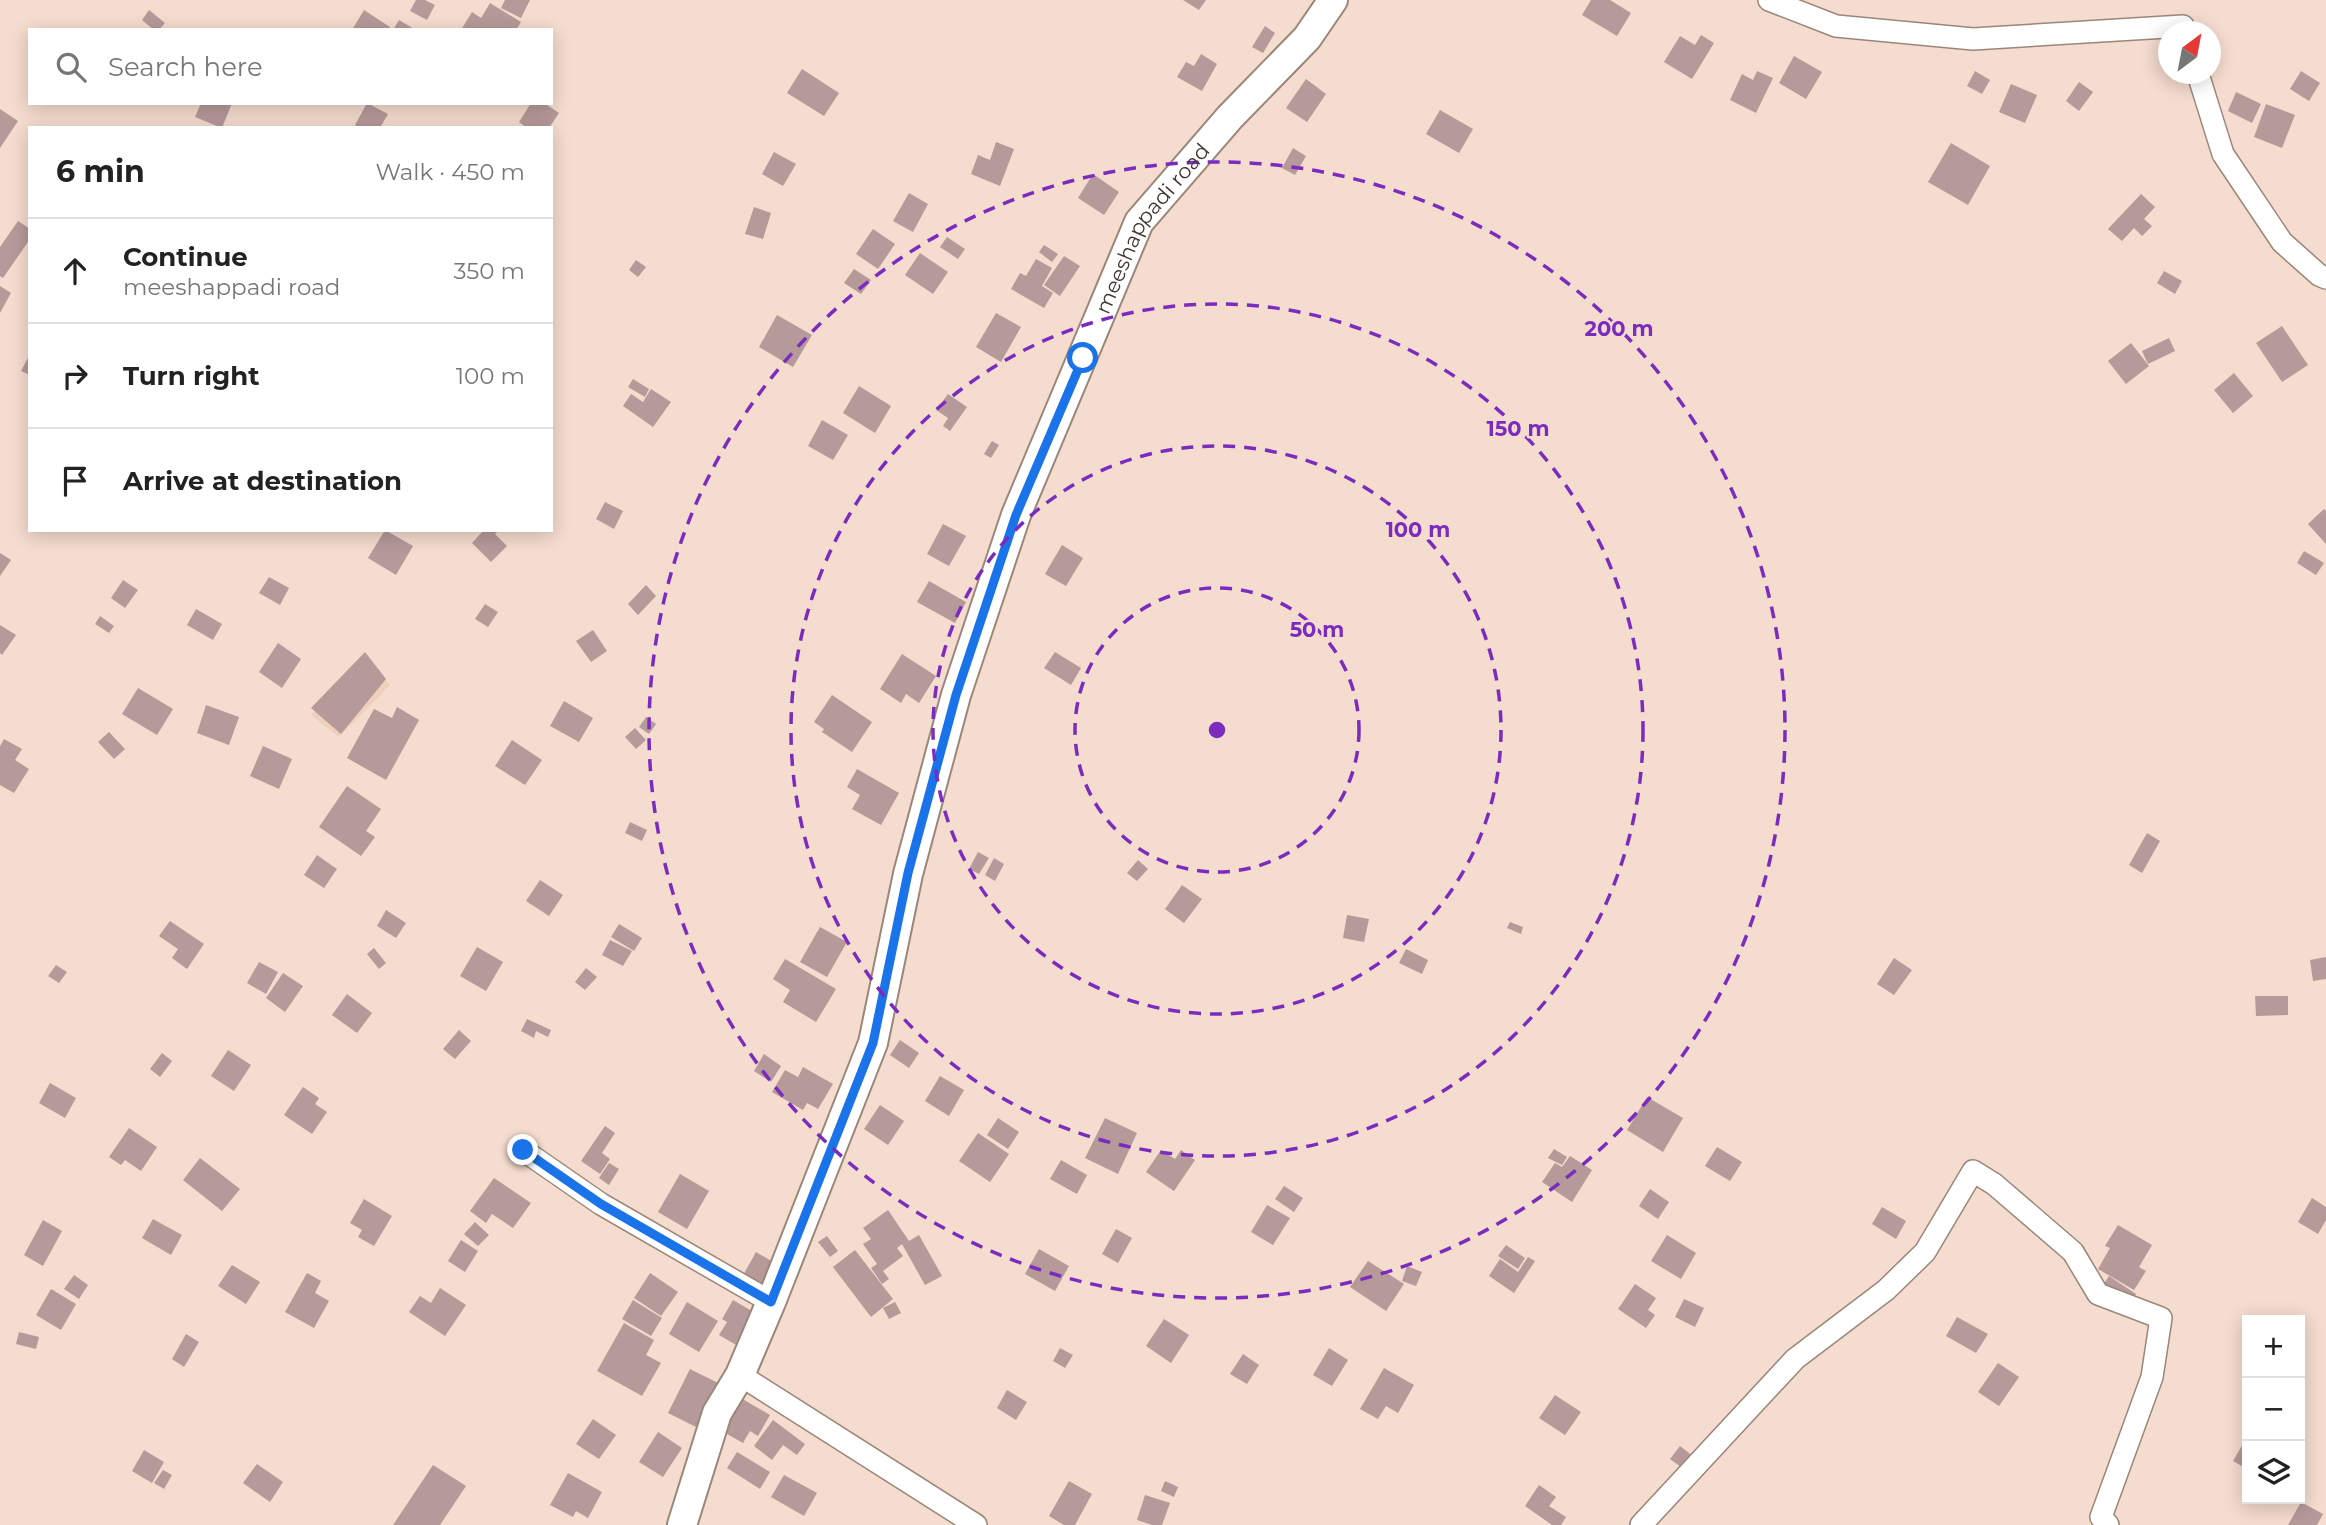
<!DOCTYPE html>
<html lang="en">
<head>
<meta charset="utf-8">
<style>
	body { margin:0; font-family:Montserrat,sans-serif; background:#f6f6f6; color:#222 }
	.controls { position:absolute; right:21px; bottom:21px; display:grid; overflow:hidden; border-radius:0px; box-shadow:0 4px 18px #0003 }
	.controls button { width:63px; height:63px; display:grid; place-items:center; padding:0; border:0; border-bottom:2px solid #e0e0e0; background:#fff; color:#222; font:35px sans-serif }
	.compass { position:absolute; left:2158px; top:21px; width:63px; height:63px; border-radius:50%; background:#fff; box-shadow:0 4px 18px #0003; rotate:32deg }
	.stop { position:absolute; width:21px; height:21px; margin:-16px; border:5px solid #1a73e8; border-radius:50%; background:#fff }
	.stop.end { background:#1a73e8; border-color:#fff; box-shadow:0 2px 7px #0008 }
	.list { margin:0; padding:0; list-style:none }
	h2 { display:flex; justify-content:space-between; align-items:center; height:91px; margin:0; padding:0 28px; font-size:30px }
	h2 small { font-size:23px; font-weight:400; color:#767676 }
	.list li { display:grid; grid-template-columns:46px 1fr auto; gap:21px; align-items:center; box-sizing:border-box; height:105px; padding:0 28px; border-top:2px solid #e0e0e0 }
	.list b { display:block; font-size:26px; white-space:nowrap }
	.list p { margin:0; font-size:23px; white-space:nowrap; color:#767676 }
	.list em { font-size:23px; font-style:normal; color:#767676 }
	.icon { flex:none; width:38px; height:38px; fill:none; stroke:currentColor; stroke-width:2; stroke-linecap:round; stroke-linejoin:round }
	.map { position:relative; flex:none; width:2326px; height:1525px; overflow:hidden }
	.search { position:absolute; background:#fff; box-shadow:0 4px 18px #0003; left:28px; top:28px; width:525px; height:77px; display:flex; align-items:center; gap:18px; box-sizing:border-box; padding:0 24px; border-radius:0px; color:#767676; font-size:26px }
	.panel { position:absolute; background:#fff; box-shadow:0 4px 18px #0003; left:28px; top:126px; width:525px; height:406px; border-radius:0px }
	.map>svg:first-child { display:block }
</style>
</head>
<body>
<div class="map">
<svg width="2326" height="1525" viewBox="0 0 2326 1525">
	<rect width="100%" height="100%" fill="#f4dcce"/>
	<polygon fill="#eed0bd" points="371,663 390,685 339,737 311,715"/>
	<g fill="#b59a99">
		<polygon points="416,0 425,0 435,5 427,20 410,11"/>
		<polygon points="505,0 530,0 521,18 501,8"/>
		<polygon points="1183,0 1206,0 1199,10"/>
		<polygon points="1591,0 1610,0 1631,13 1617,36 1582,15"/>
		<polygon points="490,3 521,22 516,30 461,30 472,12 481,18"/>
		<polygon points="149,10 165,23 159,30 154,30 142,20"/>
		<polygon points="364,10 390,27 388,30 352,30"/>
		<polygon points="399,20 416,30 393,30"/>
		<polygon points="1265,26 1275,33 1263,53 1252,47"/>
		<polygon points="1701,35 1714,43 1692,79 1664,62 1680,36 1695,45"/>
		<polygon points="1201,54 1217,64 1202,91 1177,77 1186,62 1194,66"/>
		<polygon points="1794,56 1822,72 1806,99 1779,83"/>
		<polygon points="802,69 839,93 824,116 787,93"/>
		<polygon points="1757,71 1773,78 1756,113 1730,100 1742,74 1753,80"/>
		<polygon points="1975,71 1990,80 1982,94 1967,86"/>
		<polygon points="2301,71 2320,83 2309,101 2290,89"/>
		<polygon points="1306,79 1326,94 1307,122 1286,108"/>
		<polygon points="2079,82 2093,92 2079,111 2066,101"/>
		<polygon points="2011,84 2037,95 2025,123 1999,112"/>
		<polygon points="2236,92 2261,104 2252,123 2228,111"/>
		<polygon points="201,103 232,103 222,128 195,117"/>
		<polygon points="367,103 388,114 380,128 359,128 355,125"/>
		<polygon points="531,103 544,103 559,113 549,128 527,128 519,122"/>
		<polygon points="2266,104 2295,115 2282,148 2254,137"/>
		<polygon points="0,109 18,121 0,148"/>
		<polygon points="1440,110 1473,129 1459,153 1426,134"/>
		<polygon points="996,142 1014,149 1000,186 971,174 978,155 990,160"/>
		<polygon points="1951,143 1990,166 1968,205 1928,182"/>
		<polygon points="1293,148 1306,156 1295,175 1282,168"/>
		<polygon points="774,152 796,164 783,186 762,174"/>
		<polygon points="1093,174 1119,192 1104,215 1078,198"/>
		<polygon points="909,193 928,204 913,232 893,221"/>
		<polygon points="2141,194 2155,207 2144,219 2152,226 2142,236 2134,228 2122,241 2108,229"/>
		<polygon points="754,207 771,213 763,239 745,234"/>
		<polygon points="18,221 30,229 30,239 3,278 0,276 0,247"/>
		<polygon points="873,229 895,244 878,269 856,254"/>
		<polygon points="947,237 965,249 958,259 940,247"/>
		<polygon points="1044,245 1058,254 1052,262 1039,252"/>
		<polygon points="920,253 948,272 933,294 905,275"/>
		<polygon points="1064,256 1080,266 1060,296 1044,285"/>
		<polygon points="1036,259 1052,268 1042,286 1053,293 1044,308 1011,289 1020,273 1026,276"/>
		<polygon points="636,260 646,267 638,277 629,270"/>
		<polygon points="854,269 871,280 861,294 844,283"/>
		<polygon points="2164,271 2182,281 2175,294 2157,283"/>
		<polygon points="0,286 11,293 0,313"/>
		<polygon points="996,313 1021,327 1001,362 976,347"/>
		<polygon points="777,315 812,335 793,367 759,347"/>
		<polygon points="2282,326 2308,365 2282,382 2256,343"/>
		<polygon points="2169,338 2175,351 2148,364 2142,351"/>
		<polygon points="2131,343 2149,366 2126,384 2108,361"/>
		<polygon points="30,354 30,375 21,371"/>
		<polygon points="2234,373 2253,396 2233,413 2214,390"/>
		<polygon points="633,379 649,389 645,397 628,387"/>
		<polygon points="859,386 891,406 875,433 843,413"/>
		<polygon points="651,389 671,402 653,427 623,406 631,394 643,402"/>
		<polygon points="948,394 967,407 950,431 943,426 948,418 936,410"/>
		<polygon points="822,420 848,435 833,460 808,446"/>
		<polygon points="992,441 999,445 991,458 984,454"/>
		<polygon points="605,502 623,511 614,529 596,519"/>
		<polygon points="2324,509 2326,511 2326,544 2308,524"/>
		<polygon points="943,524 966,536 949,566 927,554"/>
		<polygon points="385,530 413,546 396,575 368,558"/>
		<polygon points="484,530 499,530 495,534 507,546 491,562 472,543"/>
		<polygon points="1062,545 1083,558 1066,586 1045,574"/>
		<polygon points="2304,551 2324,563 2316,575 2297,563"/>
		<polygon points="0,553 11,560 0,576"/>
		<polygon points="269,577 289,588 280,605 259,593"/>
		<polygon points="123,580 138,590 125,608 111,598"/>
		<polygon points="929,581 966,602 955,623 917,602"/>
		<polygon points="646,585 656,596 638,615 628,604"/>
		<polygon points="485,604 498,612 488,627 475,619"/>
		<polygon points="196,609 222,624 213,640 187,625"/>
		<polygon points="100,616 114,626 109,633 95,624"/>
		<polygon points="0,625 16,635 2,655 0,653"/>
		<polygon points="593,630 607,651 591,662 576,641"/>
		<polygon points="278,643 301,659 282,688 259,672"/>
		<polygon points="365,652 386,679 341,734 311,708"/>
		<polygon points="1055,652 1081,668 1071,685 1044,668"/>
		<polygon points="902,654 936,676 919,703 906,694 901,703 880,689"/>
		<polygon points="138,688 173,709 157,735 122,714"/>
		<polygon points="832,695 872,722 852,752 822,732 824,729 814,722"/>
		<polygon points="564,701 593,718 579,742 550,726"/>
		<polygon points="206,705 239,717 229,745 197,733"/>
		<polygon points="397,707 419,720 386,780 347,758 374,709 392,718"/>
		<polygon points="646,717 656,724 649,734 639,727"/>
		<polygon points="635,728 646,740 636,749 625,737"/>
		<polygon points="109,732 125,749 114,759 98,742"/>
		<polygon points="4,739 22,749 15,760 29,769 14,793 0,785 0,746"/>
		<polygon points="512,740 542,760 525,785 495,766"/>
		<polygon points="263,746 292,759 279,789 250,776"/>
		<polygon points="857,769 899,793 881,825 852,809 860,795 847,787"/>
		<polygon points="347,786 381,809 366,831 375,837 361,856 319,827"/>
		<polygon points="630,822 647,830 642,841 625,833"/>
		<polygon points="2147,833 2160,841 2142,873 2129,865"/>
		<polygon points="978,852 989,858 979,874 969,869"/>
		<polygon points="317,855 337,869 324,888 304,875"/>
		<polygon points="994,858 1004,864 995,881 985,875"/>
		<polygon points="1138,860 1148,869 1137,881 1127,873"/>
		<polygon points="540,880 563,895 549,916 526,901"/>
		<polygon points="1182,885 1202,899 1184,923 1165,909"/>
		<polygon points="386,910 406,923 396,938 377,926"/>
		<polygon points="1347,915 1369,919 1364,942 1343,938"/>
		<polygon points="170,921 204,944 187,969 172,958 178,949 159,936"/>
		<polygon points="1510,922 1523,927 1521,934 1507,928"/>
		<polygon points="619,924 642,938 634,951 611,937"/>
		<polygon points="820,927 847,942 827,977 800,962"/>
		<polygon points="610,940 632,951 623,966 602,955"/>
		<polygon points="477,947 503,962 486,991 460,976"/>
		<polygon points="374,948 386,963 379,969 367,954"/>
		<polygon points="1406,949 1428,960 1422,974 1399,963"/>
		<polygon points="2326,957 2326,979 2313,981 2310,960"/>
		<polygon points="1894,958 1912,970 1894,995 1877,984"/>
		<polygon points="785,959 836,989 816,1022 783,1002 790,990 773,979"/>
		<polygon points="259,962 278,972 266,994 247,983"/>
		<polygon points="56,965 67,972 59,983 48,976"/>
		<polygon points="586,968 597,977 585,990 575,982"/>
		<polygon points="283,973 303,986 285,1012 266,998"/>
		<polygon points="347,994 372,1013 357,1033 332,1015"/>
		<polygon points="2255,996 2288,996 2288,1015 2256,1016"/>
		<polygon points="527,1019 551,1030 548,1037 536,1031 534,1038 521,1031"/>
		<polygon points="459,1030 471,1041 455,1059 443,1049"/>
		<polygon points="900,1040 919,1053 909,1068 890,1055"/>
		<polygon points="228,1050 251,1065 234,1091 211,1076"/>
		<polygon points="162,1053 172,1061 160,1077 150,1069"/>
		<polygon points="764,1054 781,1066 771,1082 754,1071"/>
		<polygon points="803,1067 833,1084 818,1109 807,1103 803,1110 772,1092 785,1070 798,1077"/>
		<polygon points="940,1076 964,1090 949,1116 925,1101"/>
		<polygon points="50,1083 76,1098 65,1118 39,1103"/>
		<polygon points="303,1087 319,1098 315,1104 327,1112 312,1134 284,1115"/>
		<polygon points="1647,1097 1683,1118 1663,1152 1627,1130"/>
		<polygon points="880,1105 904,1121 888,1145 864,1129"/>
		<polygon points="998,1118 1019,1132 1008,1149 987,1135"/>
		<polygon points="1105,1118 1137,1133 1118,1174 1085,1158"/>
		<polygon points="605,1126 615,1133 602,1153 610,1159 600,1174 581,1161"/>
		<polygon points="129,1128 157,1147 141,1171 125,1160 121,1165 109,1157"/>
		<polygon points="978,1133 1009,1154 990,1182 959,1161"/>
		<polygon points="1717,1147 1742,1162 1730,1181 1705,1166"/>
		<polygon points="1554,1149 1567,1157 1562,1165 1548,1158"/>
		<polygon points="1161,1150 1175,1159 1181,1150 1195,1160 1174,1191 1146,1172"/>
		<polygon points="1570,1156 1592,1170 1572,1202 1542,1182 1555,1163 1562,1167"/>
		<polygon points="200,1158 240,1189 222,1211 183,1180"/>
		<polygon points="1061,1160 1087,1175 1077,1194 1050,1179"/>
		<polygon points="609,1163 619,1169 609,1185 599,1178"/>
		<polygon points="680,1174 709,1191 687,1229 658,1212"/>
		<polygon points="494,1178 531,1203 513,1228 492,1214 486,1223 470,1211"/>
		<polygon points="1284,1186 1303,1198 1294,1212 1275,1199"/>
		<polygon points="1650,1189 1669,1202 1658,1219 1639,1206"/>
		<polygon points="2312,1198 2326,1207 2326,1220 2318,1234 2298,1222"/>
		<polygon points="364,1199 392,1216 374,1246 358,1237 362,1230 350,1223"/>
		<polygon points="1267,1205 1290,1218 1273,1245 1251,1232"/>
		<polygon points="1882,1207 1906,1221 1896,1239 1872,1224"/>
		<polygon points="888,1210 909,1241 919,1235 942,1276 925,1285 902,1244 897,1248 903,1256 883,1271 889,1279 882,1284 871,1268 877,1264 863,1244 871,1239 863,1228"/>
		<polygon points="153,1219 182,1235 171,1255 142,1238"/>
		<polygon points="43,1220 62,1231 43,1266 24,1255"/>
		<polygon points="475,1222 489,1235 478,1246 464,1234"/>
		<polygon points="2118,1225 2152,1245 2139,1267 2146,1271 2134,1290 2098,1269 2110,1248 2105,1246"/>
		<polygon points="1116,1229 1132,1238 1118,1263 1102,1254"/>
		<polygon points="1667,1235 1696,1253 1681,1279 1651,1261"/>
		<polygon points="827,1236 838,1251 830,1257 818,1242"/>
		<polygon points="461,1240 478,1251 465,1272 448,1261"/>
		<polygon points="1506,1245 1525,1258 1518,1269 1498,1256"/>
		<polygon points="1039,1249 1069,1266 1055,1291 1025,1274"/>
		<polygon points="855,1250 893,1299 871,1317 833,1267"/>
		<polygon points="756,1252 773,1262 758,1289 741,1279"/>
		<polygon points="1528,1257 1535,1261 1514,1293 1489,1276 1500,1259 1518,1272"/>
		<polygon points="1368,1261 1404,1284 1386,1311 1350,1287"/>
		<polygon points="232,1265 260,1282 246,1304 218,1286"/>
		<polygon points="1407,1266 1422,1272 1416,1286 1402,1281"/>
		<polygon points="307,1273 321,1281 315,1293 329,1301 314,1328 285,1312"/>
		<polygon points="650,1273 678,1292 661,1316 634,1298"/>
		<polygon points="74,1275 88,1285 79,1299 64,1289"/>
		<polygon points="2109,1276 2136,1294 2125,1312 2097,1294"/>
		<polygon points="1635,1284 1656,1298 1648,1310 1655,1315 1646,1328 1618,1309"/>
		<polygon points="440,1288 466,1305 445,1336 409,1312 420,1296 431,1303"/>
		<polygon points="51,1289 76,1304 61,1330 36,1315"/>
		<polygon points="1684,1299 1704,1308 1695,1327 1675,1317"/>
		<polygon points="633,1300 662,1318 651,1336 622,1319"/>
		<polygon points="733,1300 757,1314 738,1346 719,1335 727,1322 722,1319"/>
		<polygon points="687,1302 718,1321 699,1352 669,1334"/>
		<polygon points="895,1302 901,1313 889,1319 883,1308"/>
		<polygon points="1957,1317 1988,1334 1976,1353 1946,1336"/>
		<polygon points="1164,1319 1189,1335 1171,1363 1146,1346"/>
		<polygon points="624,1323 654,1340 646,1355 661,1363 642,1396 597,1371"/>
		<polygon points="19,1332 39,1337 36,1349 16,1344"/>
		<polygon points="186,1334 199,1342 184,1367 172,1359"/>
		<polygon points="1060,1348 1073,1355 1065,1368 1053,1361"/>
		<polygon points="1329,1348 1348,1360 1332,1386 1313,1375"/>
		<polygon points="1243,1354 1259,1365 1247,1384 1230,1374"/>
		<polygon points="1998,1363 2019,1377 1999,1406 1978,1392"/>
		<polygon points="1384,1368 1414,1385 1398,1413 1386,1406 1378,1419 1360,1409"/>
		<polygon points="690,1369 718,1383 696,1427 668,1413"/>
		<polygon points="1007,1390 1027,1402 1016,1420 997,1408"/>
		<polygon points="1555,1395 1581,1412 1565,1435 1539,1418"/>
		<polygon points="739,1397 770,1415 758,1436 750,1431 743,1443 720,1430"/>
		<polygon points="593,1419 616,1435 599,1459 576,1444"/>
		<polygon points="773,1420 805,1444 797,1455 783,1445 772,1460 754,1446"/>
		<polygon points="658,1432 682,1448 663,1477 639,1462"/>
		<polygon points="2247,1437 2247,1469 2233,1461"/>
		<polygon points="1680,1446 1694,1457 1685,1470 1670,1459"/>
		<polygon points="144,1450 164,1462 152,1483 132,1471"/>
		<polygon points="737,1452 770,1472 760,1489 727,1468"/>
		<polygon points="257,1464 283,1482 270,1502 243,1483"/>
		<polygon points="433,1465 466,1486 440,1525 393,1525"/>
		<polygon points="163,1470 172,1475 164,1489 154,1483"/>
		<polygon points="568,1473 602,1492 588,1518 576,1511 573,1517 550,1505"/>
		<polygon points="784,1475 817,1493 804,1516 771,1497"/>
		<polygon points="1069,1481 1092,1494 1075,1525 1064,1525 1049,1516"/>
		<polygon points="1165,1481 1178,1487 1174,1497 1161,1491"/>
		<polygon points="1539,1485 1556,1497 1549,1506 1566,1517 1561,1525 1552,1525 1525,1506"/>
		<polygon points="1145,1495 1170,1503 1162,1525 1152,1525 1137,1520"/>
		<polygon points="2301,1502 2323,1514 2317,1525 2288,1525"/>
	</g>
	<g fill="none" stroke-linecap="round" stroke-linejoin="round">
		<g stroke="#9b8679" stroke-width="24">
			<g id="minor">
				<polyline points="1769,0 1836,26 1973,39 2183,26 2185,32"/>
				<polyline points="2198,74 2223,154 2282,242 2319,275 2326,278"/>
				<polyline points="523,1150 601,1204 771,1302"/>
				<polyline points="740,1375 976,1525"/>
				<polyline points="1641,1525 1795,1359 1886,1290 1925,1252 1973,1171 1994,1184 2073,1252 2098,1294 2161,1318 2152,1377 2101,1517 2108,1525"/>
			</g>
		</g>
		<g stroke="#9b8679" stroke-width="32">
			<g id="tertiary">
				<path id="s1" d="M682,1525L717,1413L740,1375L771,1302L873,1043L908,874L956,695L1016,515L1139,222L1230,117L1307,38L1333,0"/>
			</g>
		</g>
		<use href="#minor" stroke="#fff" stroke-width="21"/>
		<use href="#tertiary" stroke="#fff" stroke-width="28"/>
	</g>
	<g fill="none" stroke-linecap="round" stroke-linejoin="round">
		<polyline stroke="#1a73e8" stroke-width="9" points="523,1150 601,1204 771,1302 873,1043 908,873 956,695 1016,515 1083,358"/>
	</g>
	<g fill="none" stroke="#7b2cbf" stroke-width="3.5" stroke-dasharray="12 9">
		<circle cx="1217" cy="730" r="142"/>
		<circle cx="1217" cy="730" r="284"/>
		<circle cx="1217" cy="730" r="426"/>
		<circle cx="1217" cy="730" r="568"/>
	</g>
	<g text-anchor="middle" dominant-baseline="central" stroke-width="5" stroke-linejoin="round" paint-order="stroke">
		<g font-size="21" fill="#423933" stroke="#f4dcce">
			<text stroke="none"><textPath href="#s1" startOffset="1386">meeshappadi road</textPath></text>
		</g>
	</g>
	<circle cx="1217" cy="730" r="10" fill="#7b2cbf" stroke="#f4dcce" stroke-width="3.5"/>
	<g font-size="21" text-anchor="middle" font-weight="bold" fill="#7b2cbf" stroke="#f4dcce" stroke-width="5" stroke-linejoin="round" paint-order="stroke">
		<text x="1619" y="336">200 m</text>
		<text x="1518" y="436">150 m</text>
		<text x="1418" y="537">100 m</text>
		<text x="1317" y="637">50 m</text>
	</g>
</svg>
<div class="controls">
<button>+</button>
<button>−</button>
<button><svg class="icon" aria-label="layers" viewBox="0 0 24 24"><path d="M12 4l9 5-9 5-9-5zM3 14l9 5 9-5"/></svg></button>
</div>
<svg class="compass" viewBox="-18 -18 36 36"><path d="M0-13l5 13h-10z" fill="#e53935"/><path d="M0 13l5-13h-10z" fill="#767676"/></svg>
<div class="stop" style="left:1083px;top:358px"></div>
<div class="stop end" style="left:523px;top:1150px"></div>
<div class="search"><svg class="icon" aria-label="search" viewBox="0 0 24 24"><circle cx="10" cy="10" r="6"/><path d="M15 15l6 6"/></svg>Search here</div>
<section class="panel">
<h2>6 min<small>Walk · 450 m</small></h2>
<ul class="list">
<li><svg class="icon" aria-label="ahead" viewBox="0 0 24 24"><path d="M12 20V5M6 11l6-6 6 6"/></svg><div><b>Continue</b><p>meeshappadi road</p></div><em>350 m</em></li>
<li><svg class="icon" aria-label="right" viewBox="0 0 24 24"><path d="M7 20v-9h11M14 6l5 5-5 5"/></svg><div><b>Turn right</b></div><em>100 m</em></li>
<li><svg class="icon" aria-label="arrive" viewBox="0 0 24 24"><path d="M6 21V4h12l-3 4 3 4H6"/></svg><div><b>Arrive at destination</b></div></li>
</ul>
</section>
</div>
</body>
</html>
